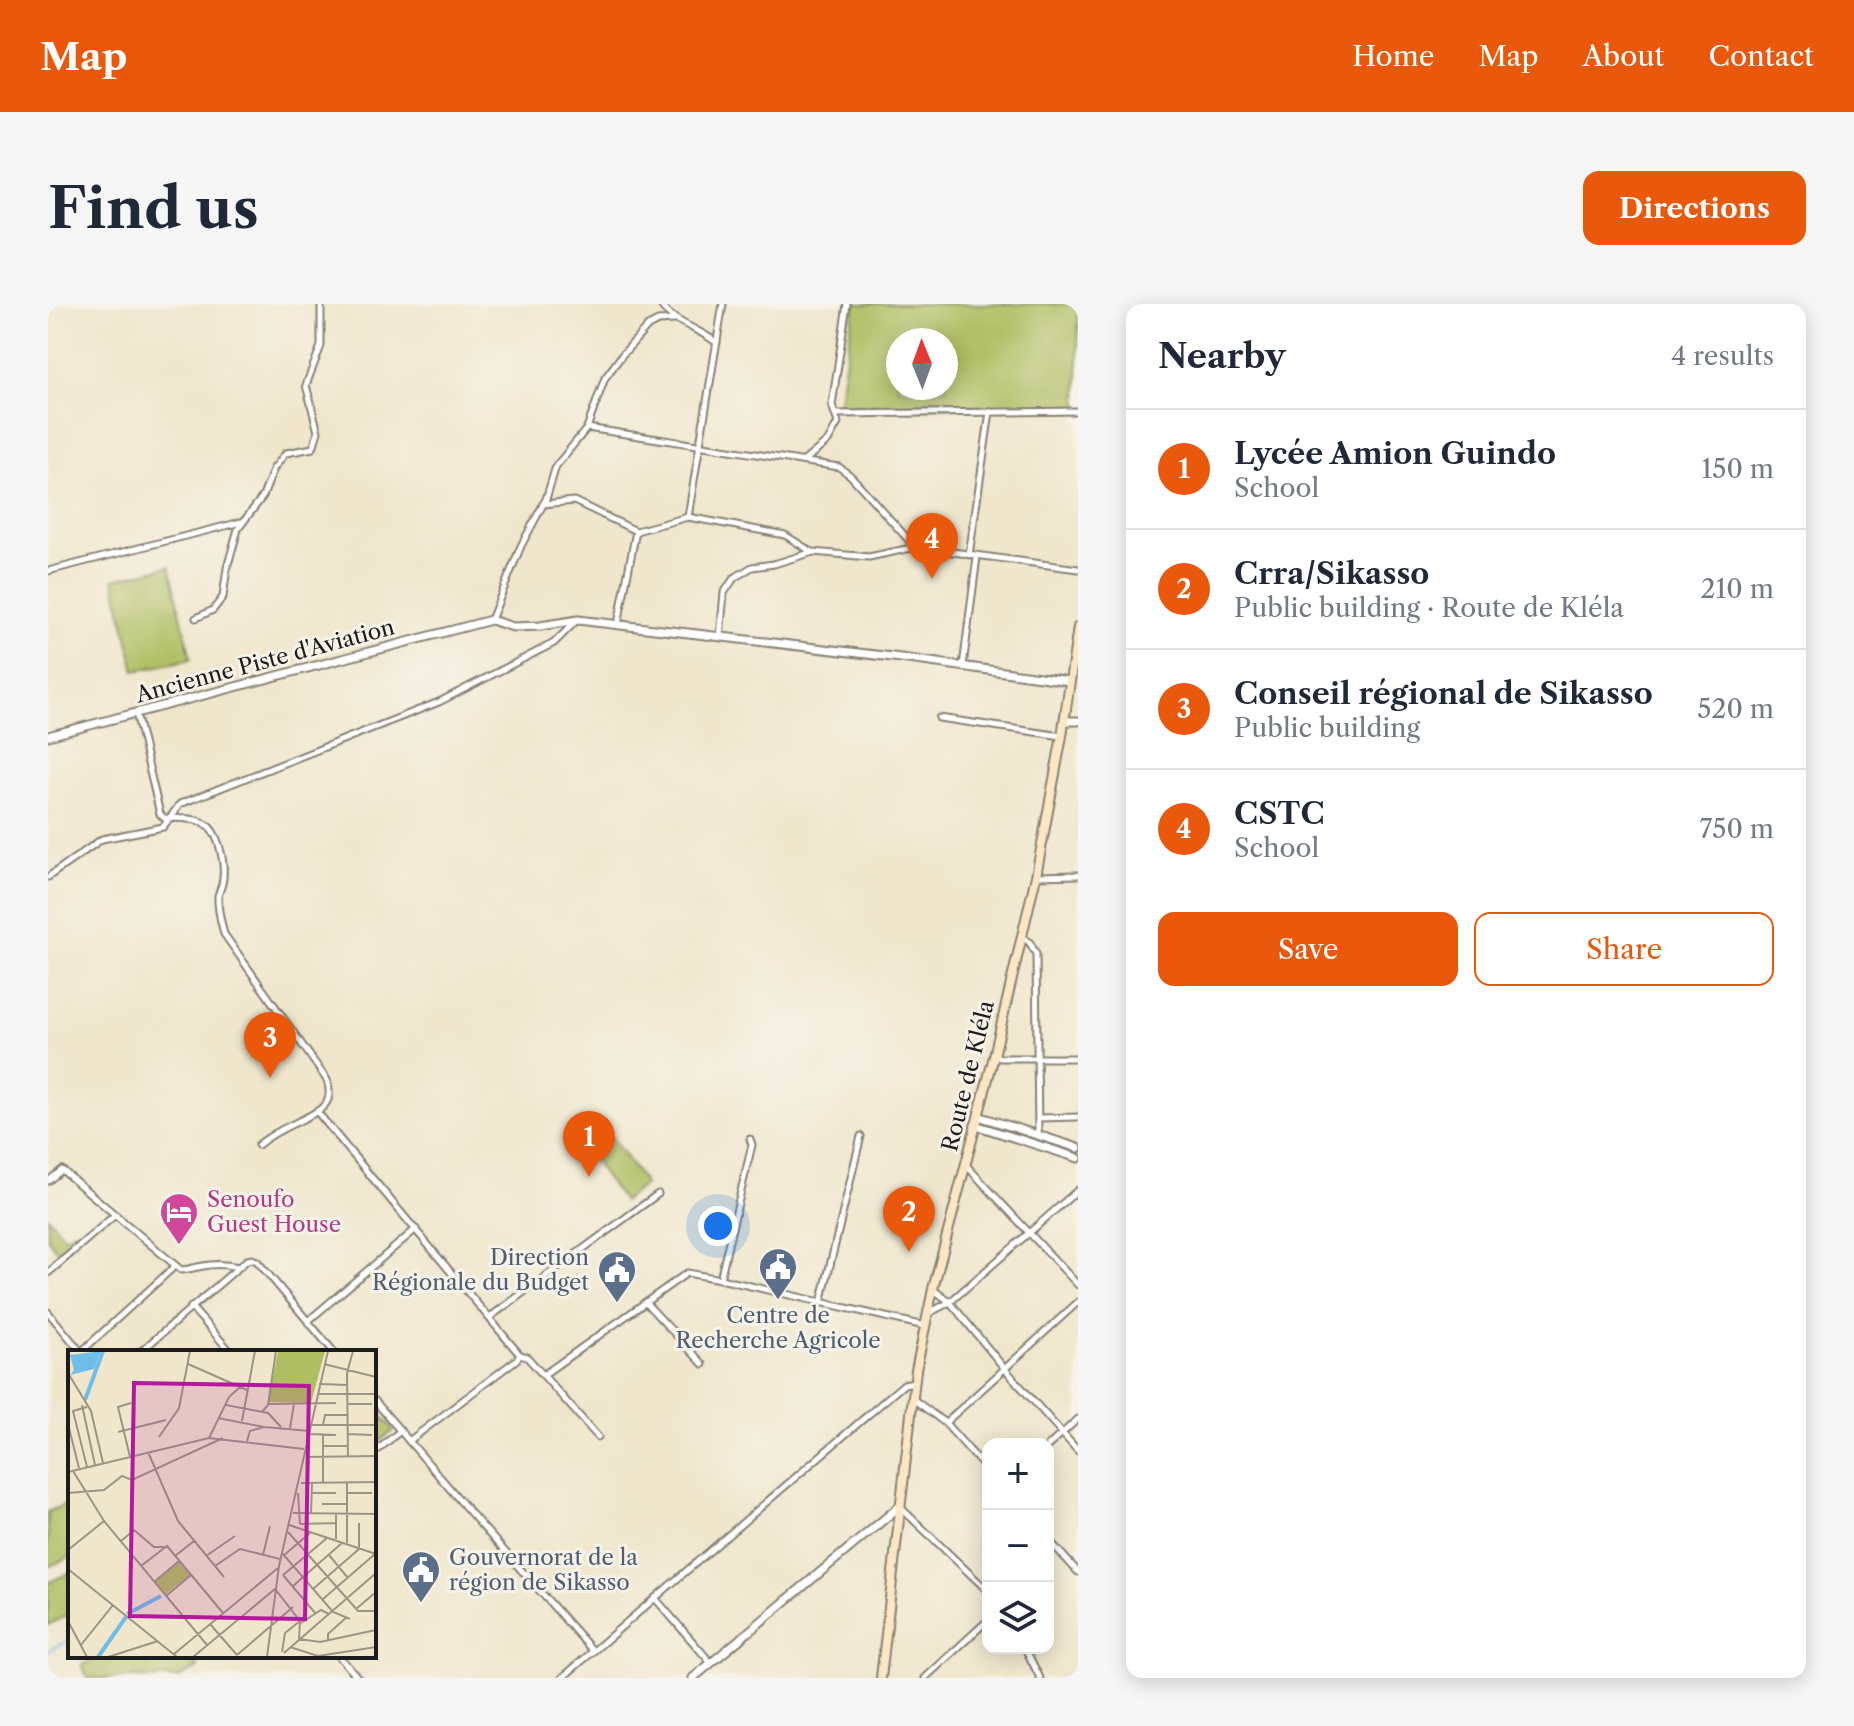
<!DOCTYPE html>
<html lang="en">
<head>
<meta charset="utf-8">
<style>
	body { margin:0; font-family:"Libre Caslon Text",serif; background:#f6f6f7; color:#1f2937 }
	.controls { position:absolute; right:24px; bottom:24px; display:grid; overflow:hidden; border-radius:16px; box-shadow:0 4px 20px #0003 }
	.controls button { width:72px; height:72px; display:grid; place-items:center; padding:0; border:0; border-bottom:2px solid #e0e1e3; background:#fff; color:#1f2937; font:40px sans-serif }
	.compass { position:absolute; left:838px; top:24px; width:72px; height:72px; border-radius:50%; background:#fff; box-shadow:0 4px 20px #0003; rotate:359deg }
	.you { position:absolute; left:670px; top:922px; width:28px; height:28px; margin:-20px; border:6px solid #fff; border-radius:50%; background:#1a73e8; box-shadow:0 0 0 12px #1a73e833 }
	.badge { display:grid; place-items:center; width:52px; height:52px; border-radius:50%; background:#ea580c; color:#fff; font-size:26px; font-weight:700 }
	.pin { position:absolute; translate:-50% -66px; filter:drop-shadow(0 2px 4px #0008) }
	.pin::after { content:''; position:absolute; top:42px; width:28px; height:24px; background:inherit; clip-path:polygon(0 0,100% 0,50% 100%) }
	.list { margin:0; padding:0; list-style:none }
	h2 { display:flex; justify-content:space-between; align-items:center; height:104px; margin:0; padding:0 32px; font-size:34px }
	h2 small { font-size:26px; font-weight:400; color:#747a83 }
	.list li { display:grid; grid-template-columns:52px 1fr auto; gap:24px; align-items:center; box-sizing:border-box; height:120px; padding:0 32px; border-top:2px solid #e0e1e3 }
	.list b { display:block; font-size:30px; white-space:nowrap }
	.list p { margin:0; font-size:26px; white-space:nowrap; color:#747a83 }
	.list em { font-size:26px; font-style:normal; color:#747a83 }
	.actions { display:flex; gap:16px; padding:24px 32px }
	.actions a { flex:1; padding:18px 0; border:2px solid #ea580c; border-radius:16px; text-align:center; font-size:28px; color:#ea580c }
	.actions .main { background:#ea580c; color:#fff }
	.icon { flex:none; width:44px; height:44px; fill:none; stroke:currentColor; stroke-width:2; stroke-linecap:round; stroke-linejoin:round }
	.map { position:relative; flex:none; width:1030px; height:1374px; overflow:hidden; border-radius:16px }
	header { display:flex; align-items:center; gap:48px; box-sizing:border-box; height:112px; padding:0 40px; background:#ea580c; color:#fff }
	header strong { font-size:38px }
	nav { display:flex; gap:44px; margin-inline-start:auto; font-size:28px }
	.intro { display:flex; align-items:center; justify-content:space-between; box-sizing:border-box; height:192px; padding:0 48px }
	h1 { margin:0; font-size:56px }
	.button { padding:20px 36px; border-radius:16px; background:#ea580c; color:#fff; font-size:28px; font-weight:700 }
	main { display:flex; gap:48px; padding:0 48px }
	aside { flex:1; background:#fff; border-radius:16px; box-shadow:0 4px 20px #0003 }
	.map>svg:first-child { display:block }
</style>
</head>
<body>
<header>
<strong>Map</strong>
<nav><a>Home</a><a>Map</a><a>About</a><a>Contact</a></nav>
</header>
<div class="intro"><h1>Find us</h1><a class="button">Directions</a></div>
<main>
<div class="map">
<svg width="1030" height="1374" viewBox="0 0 1030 1374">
	<rect width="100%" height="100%" fill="#f7f3e8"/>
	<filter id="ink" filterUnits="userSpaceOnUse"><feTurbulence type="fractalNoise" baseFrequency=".0125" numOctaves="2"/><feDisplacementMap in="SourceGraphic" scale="16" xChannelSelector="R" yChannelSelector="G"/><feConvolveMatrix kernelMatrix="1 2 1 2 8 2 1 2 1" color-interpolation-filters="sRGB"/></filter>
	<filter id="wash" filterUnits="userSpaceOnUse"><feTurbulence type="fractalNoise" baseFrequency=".006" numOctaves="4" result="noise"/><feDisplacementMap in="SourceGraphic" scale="32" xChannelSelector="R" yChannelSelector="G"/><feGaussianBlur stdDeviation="1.8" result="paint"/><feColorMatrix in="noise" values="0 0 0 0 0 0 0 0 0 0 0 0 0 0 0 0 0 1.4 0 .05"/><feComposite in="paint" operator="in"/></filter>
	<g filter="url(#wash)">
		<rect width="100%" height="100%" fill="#efe6cc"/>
		<g fill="#aebe61" stroke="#656d3e" stroke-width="2" fill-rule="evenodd">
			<path d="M807,0H1030V103L790,102ZM850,36H898V84H850Z"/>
			<polygon points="122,262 143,355 87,367 66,275"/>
			<polygon points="557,825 597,880 575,897 534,841"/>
			<polygon points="0,913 17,933 26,927 29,930 28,932 30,935 12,950 0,935"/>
			<polygon points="326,1103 346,1126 326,1142"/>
			<polygon points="22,1198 22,1253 0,1263 0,1208"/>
			<polygon points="22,1268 22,1310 0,1321 0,1279"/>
			<polygon points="52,1352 144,1352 150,1364 130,1374 40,1374 34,1361"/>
		</g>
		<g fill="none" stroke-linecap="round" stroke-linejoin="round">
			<polyline stroke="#6fbde9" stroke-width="2" points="0,1347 22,1335"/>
		</g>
	</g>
	<g filter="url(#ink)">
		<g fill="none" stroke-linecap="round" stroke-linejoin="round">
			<g stroke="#868174" stroke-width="9">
				<g id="minor">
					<path d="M612,0C626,20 651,24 669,39"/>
					<polyline points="788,110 1030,107"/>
					<polyline points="539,124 791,163 803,172 867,243"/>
					<polyline points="756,157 780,137 790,119 784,101 799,0"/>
					<polyline points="495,200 526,197 588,227 640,213 737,231 764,248"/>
					<polyline points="640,213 675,0"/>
					<polyline points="921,251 942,108"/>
					<polyline points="0,267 193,218"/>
					<polyline points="148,314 165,306 175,293 179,264 190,225 215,192 226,164 238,149 265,144 270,128 258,81 273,42 273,0"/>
					<polyline points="443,316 473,242 498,195 508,162 539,124 557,74 574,51 600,22 610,17 627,16"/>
					<polyline points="570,320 588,227"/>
					<polyline points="672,333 676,289 686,274 704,263 726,260 765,248 821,253 868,243 1030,265"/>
					<polyline points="915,362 929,253"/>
					<path d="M88,409L112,510L116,514C128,515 142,513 154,518C172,525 178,563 174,580C173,584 171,588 170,592C169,604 173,618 176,630L279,776C288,803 268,808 249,818C236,824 221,832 210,841"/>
					<polyline points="891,414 1014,432"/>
					<polyline points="988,572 1030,571"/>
					<polyline points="0,573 54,535 115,523 132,500 391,398 506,339 529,316"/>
					<polyline points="975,633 982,639 988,650 990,831"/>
					<polyline points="946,752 953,754 1030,754"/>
					<polyline points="270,809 472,1051 479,1053 550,1133"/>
					<polyline points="991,814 1030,813"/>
					<polyline points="917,860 1030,981"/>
					<path d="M0,877L14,866L133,966C141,966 147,963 155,962C168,959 178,960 191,963"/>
					<polyline points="0,969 67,911"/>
					<polyline points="672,975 704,841 702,835"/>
					<polyline points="886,986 902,998 957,1065 1030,1147"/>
					<polyline points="597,998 655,1060"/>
					<polyline points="773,999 813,832"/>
					<polyline points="143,1003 183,1048"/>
					<polyline points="0,1008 33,1048"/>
					<polyline points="881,1009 902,998 1030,886"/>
					<polyline points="442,1013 610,890"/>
					<polyline points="260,1017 368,925"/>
					<polyline points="33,1048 127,962"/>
					<polyline points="92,1048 199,956 204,955 209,957 286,1048"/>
					<polyline points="495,1071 639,969 672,975 877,1022"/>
					<polyline points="865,1095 897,1119 940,1167"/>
					<polyline points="326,1096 427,1214 545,1347"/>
					<polyline points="897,1119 1030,998"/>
					<polyline points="361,1137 468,1056 472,1051"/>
					<polyline points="1000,1142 1030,1115"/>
					<polyline points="326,1149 352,1127"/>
					<polyline points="852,1203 940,1287"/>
					<polyline points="1000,1235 1030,1268"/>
					<polyline points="607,1294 663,1359"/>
					<polyline points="977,1344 992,1374"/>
					<polyline points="291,1352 310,1374"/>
					<polyline points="514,1374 856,1080 866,1078"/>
					<polyline points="877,1374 940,1316"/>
				</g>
			</g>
			<g stroke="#868174" stroke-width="11">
				<g id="tertiary">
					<polyline points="1017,417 1030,417"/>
					<polyline points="0,432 443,316 465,323 492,322 530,316 853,354 1022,377"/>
					<polyline points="930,812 1030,844"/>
					<polyline points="927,821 1030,854"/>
					<polyline points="645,1374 852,1202"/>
				</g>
			</g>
			<g stroke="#868174" stroke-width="12">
				<polyline id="secondary" points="833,1374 868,1066 885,985 946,752 988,572 1014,432 1030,323"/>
			</g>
			<use href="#minor" stroke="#fff" stroke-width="5"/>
			<use href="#tertiary" stroke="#fff" stroke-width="7"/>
			<use href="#secondary" stroke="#fce6c4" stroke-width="8"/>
		</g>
	</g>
	<defs>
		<g id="hotel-pin" transform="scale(2)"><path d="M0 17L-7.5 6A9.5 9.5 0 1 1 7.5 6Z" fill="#d1479c" stroke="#f7f3e8"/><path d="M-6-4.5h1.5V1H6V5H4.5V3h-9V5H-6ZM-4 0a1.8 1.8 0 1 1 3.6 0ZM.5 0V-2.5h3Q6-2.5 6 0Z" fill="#fff"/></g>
		<g id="civic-pin" transform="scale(2)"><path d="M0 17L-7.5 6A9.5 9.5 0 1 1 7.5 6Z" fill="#5c6f8a" stroke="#f7f3e8"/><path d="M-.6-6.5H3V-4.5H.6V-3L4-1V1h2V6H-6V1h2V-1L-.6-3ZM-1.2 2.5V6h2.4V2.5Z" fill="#fff"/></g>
	</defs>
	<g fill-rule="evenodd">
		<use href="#hotel-pin" x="131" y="908"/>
		<use href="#civic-pin" x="730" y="963"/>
		<use href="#civic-pin" x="569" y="966"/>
		<use href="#civic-pin" x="373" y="1266"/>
	</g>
	<g text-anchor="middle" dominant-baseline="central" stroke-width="6" stroke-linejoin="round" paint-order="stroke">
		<g font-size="22" fill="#1c1c1c" stroke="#f7f3e8">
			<text transform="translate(217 357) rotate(-15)">Ancienne Piste d'Aviation</text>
			<text transform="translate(920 772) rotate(-76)">Route de Kléla</text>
		</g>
		<g font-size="22" fill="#b23c85" stroke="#f7f3e8" text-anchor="start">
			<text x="159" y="895">Senoufo<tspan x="159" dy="25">Guest House</tspan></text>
		</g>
		<g font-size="22" fill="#4e5e75" stroke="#f7f3e8" text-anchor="end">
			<text x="541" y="953">Direction<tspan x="541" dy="25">Régionale du Budget</tspan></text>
			<text x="730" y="1011" text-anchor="middle">Centre de<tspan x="730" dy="25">Recherche Agricole</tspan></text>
			<text x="401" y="1253" text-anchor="start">Gouvernorat de la<tspan x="401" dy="25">région de Sikasso</tspan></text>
		</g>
	</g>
	<g transform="translate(20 1046)">
		<rect width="308" height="308" fill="#efe6cc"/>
		<path d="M210,1H257L243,53L200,52ZM111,212L122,225L98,244L87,232Z" fill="#aebe61"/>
		<path d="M33,1L26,19L2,25L6,20L2,5Z" fill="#6fbde9"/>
		<path fill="none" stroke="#6fbde9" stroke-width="4" d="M17,50L35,1M59,264L93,246M30,307L58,267"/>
		<path fill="none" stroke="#9b9586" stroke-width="2" d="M120,14L179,40M256,14L308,27M0,23L23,61L35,113M251,34L280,35M251,44H308M200,54L268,53M279,54H304M14,55L27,115M158,55L200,63L213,77M194,62L200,55L208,1M150,68L196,77M174,71L187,1M0,74L11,118M243,75H308M255,75L257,65H279M222,78L226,54M50,82L98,70M241,84L268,85M279,84L304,85M91,87L111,58L122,1M141,88L161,47L172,37M179,91L182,81L196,77L242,81M255,96H280M80,102L110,171L156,227M280,106L279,23L285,1M62,107L50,57L63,53M238,107L308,106M19,117L5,61L19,57M5,121L36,171L139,295M0,122L141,88L236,99M233,133L308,132M255,133V84M0,143L36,140L54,126L64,130L155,88M230,143L232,174M243,143H268M279,143H304M254,154H279M225,163L308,164M243,164L244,133M268,164V189M232,174L268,173M221,175L308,204M220,182L290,261H308M53,191L66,180L86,197H96M279,193V133M0,200L36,171M214,203L265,262L282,269M195,205L202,176M261,205L280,228M107,206L126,191M138,206L167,186M215,206L242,183M73,216L99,196L155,263M147,216L172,199L212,209M0,219L109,307M215,225L259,188M215,225L248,264M86,232L111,211M225,236L274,193M245,239L291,199V173M98,246L123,225M255,249L307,204M288,259L308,242M0,271L19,307M233,273L253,260L261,264M142,274L169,305M260,291V284L279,267M13,295L45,255M222,297L250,306L308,297M214,302L217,283L232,271M216,303L308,223M106,304L210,218M169,305L225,257M40,307L90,291M125,307L207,239L232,271L231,289L252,292L308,280M199,307L211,216L260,1"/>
		<path fill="#b5179e" fill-opacity="0.15" stroke="#b5179e" stroke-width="4" d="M66,33L241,36L237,269L62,266Z"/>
		<rect width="308" height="308" fill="none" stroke="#1c1c1c" stroke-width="4"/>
	</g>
</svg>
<div class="controls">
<button>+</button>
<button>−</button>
<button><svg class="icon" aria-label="layers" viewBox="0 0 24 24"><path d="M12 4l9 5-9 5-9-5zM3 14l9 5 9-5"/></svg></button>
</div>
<svg class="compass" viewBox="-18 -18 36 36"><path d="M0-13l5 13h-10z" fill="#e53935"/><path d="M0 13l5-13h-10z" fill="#747a83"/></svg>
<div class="you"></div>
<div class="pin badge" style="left:541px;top:873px">1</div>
<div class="pin badge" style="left:861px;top:948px">2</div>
<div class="pin badge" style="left:222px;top:774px">3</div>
<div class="pin badge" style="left:884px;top:275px">4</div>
</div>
<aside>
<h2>Nearby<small>4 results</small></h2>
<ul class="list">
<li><span class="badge">1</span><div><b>Lycée Amion Guindo</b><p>School</p></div><em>150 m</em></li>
<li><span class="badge">2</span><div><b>Crra/Sikasso</b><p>Public building · Route de Kléla</p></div><em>210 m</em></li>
<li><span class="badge">3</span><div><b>Conseil régional de Sikasso</b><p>Public building</p></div><em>520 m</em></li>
<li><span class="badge">4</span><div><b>CSTC</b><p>School</p></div><em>750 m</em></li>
</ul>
<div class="actions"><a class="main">Save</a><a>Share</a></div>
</aside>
</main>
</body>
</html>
